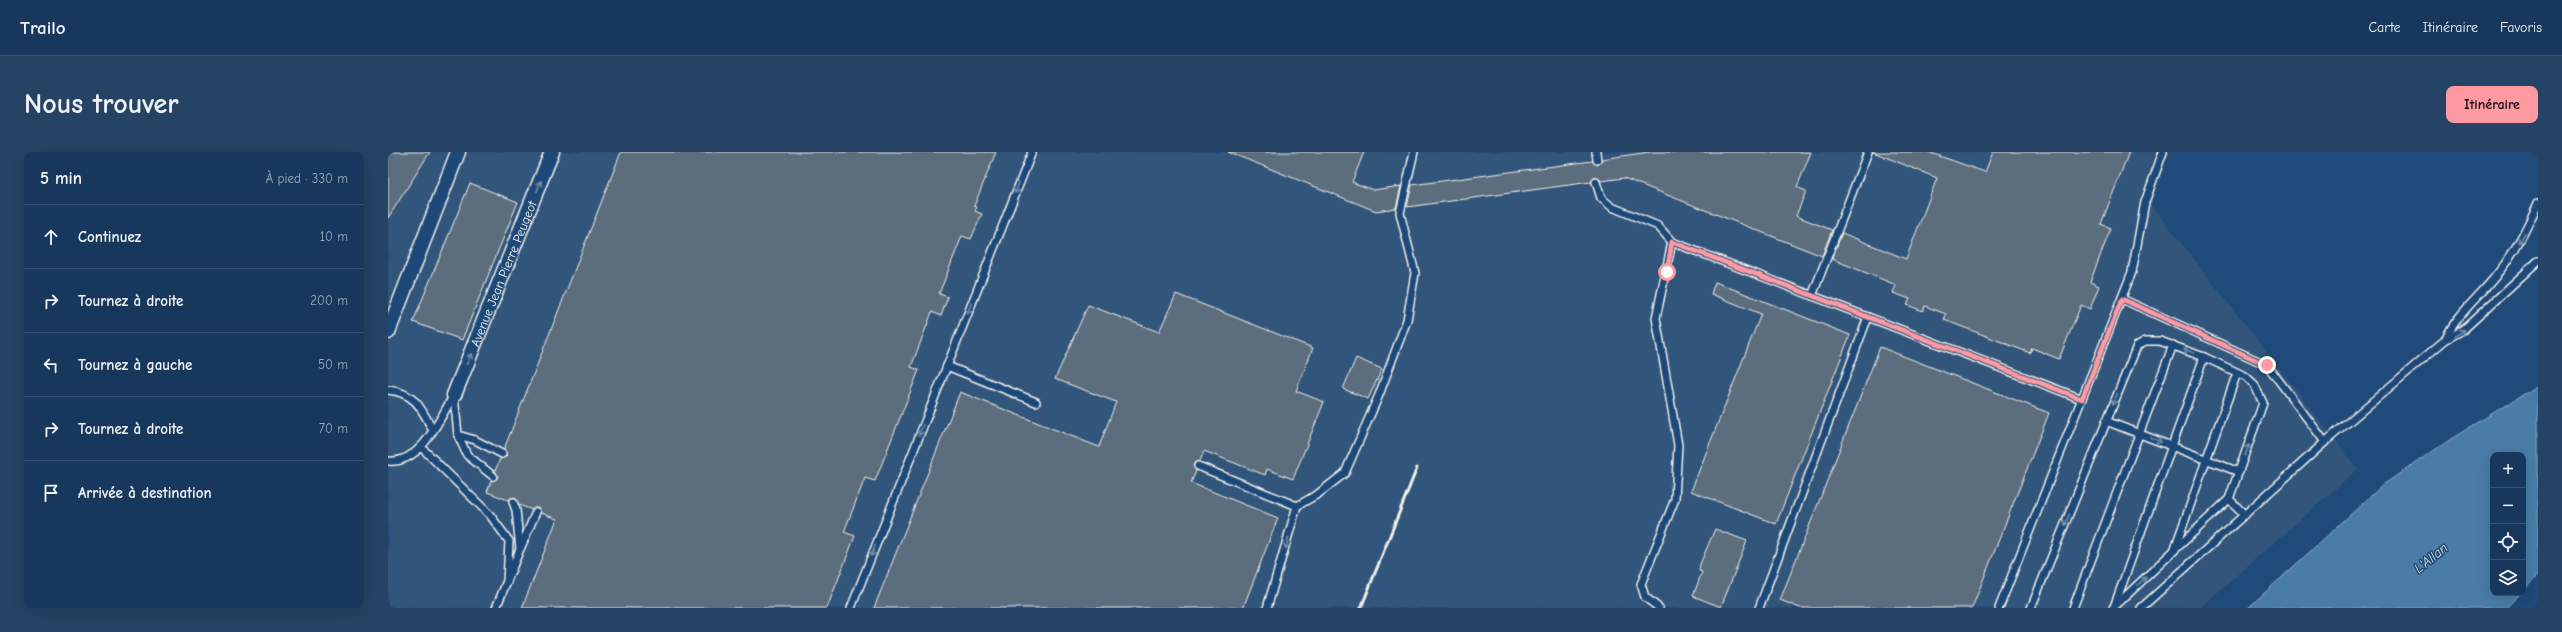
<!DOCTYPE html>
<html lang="fr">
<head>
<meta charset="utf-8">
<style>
	body { margin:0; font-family:"Comic Neue",sans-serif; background:#244365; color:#f1f3f6 }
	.controls { position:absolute; right:12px; bottom:12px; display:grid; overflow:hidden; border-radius:8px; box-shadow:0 4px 16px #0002 }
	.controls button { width:36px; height:36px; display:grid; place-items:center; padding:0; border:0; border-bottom:1px solid #365272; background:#17385c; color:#f1f3f6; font:20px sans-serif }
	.stop { position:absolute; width:12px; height:12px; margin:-9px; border:3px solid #ff9aa2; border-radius:50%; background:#fff }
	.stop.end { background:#ff9aa2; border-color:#fff; box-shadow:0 1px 4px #0008 }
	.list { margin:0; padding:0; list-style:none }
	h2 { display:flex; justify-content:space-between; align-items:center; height:52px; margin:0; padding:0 16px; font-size:17px }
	h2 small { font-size:13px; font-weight:400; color:#9eacbb }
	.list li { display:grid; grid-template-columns:26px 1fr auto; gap:12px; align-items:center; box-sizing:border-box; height:64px; padding:0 16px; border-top:1px solid #365272 }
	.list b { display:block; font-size:15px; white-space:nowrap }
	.list em { font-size:13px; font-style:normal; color:#9eacbb }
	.icon { flex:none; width:22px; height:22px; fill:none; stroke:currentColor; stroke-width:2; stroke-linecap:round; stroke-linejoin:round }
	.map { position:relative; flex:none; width:2150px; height:456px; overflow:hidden; border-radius:8px }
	header { display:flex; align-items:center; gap:24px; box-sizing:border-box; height:56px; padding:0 20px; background:#17385c; border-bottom:1px solid #365272 }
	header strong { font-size:19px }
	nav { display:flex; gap:22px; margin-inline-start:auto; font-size:14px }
	.intro { display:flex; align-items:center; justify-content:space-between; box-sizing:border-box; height:96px; padding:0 24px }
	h1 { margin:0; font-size:28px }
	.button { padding:10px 18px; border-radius:8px; background:#ff9aa2; color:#111; font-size:14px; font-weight:700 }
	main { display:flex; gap:24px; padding:0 24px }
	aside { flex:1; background:#17385c; border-radius:8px; box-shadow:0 4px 16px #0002 }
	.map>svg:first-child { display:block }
</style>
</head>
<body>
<header>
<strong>Trailo</strong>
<nav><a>Carte</a><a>Itinéraire</a><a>Favoris</a></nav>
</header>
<div class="intro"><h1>Nous trouver</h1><a class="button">Itinéraire</a></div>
<main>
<aside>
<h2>5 min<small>À pied · 330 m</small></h2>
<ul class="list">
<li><svg class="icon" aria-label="ahead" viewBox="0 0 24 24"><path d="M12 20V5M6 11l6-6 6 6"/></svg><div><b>Continuez</b></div><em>10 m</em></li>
<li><svg class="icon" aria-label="right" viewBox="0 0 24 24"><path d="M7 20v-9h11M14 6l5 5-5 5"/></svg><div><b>Tournez à droite</b></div><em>200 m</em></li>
<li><svg class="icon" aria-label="left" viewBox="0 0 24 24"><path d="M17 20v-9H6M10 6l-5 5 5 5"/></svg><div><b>Tournez à gauche</b></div><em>50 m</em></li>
<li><svg class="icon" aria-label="right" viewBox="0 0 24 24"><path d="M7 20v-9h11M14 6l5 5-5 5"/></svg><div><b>Tournez à droite</b></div><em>70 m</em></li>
<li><svg class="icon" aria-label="arrive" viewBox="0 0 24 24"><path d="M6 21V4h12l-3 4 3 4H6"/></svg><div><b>Arrivée à destination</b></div></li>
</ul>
</aside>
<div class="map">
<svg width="2150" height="456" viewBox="0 0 2150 456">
	<rect width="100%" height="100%" fill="#1f4a7a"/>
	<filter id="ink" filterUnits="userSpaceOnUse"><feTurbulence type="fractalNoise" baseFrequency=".025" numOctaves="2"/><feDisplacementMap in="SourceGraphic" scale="8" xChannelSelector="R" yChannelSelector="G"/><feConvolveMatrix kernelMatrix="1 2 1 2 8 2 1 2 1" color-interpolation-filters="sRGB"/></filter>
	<g filter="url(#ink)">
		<polygon fill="#31557b" points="0,0 1782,0 1763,52 1970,317 1812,456 0,456"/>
		<polygon fill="#4a7ca7" stroke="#8eabc1" points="2150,235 2150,423 2135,439 2135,303 2105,303 2105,441 2133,441 2118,456 1860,456 1996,332 2066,285 2146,236"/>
		<g fill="#5c6e7d" stroke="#f4f1e8">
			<polygon points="0,0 42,0 0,66"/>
			<polygon points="233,0 608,0 586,54 589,55 587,59 594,62 583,87 574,84 551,142 560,145 553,164 544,160 523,215 531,218 487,329 477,326 456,380 467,384 439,456 134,456 169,367 153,361 150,355 144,358 131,353 126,345 120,348 99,340 103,329 110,325 107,319 112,307 119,304 116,297"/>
			<polygon points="840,0 976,0 964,30 985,38 1013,34 1008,56 988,59"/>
			<polygon points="1261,0 1423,0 1409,35 1418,39 1408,64 1444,78 1434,104 1236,26 1213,29 1207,25 1203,30 1019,55 1024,33 1204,9 1210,13 1214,7"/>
			<polygon points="1485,0 1540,0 1597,20 1605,0 1741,0 1713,72 1723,76 1702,130 1711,134 1702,157 1693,153 1671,207 1644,196 1642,201 1580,177 1556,168 1558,162 1537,154 1535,159 1519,153 1522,147 1505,141 1508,133 1444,107 1454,81 1518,107 1549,26"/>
			<polygon points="82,31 130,50 74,188 25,170"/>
			<polygon points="1327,130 1462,183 1388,372 1303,339 1373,162 1323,142"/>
			<polygon points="788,142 925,196 908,239 936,250 905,327 879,317 877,323 816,299 812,309 805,313 808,319 803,331 890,366 855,456 486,456 572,240 711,295 728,250 667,227 700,153 771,180"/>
			<polygon points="1492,195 1661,261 1584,456 1412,456 1392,448"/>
			<polygon points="968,206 994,217 980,247 955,237"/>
			<polygon points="1327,377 1359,389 1333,455 1305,444 1314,420 1311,419 1312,412"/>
		</g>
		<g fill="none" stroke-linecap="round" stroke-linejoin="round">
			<g stroke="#f4f1e8" stroke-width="10">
				<g id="lane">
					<polyline points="1208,0 1209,8"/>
					<polyline points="1208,30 1213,46 1224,55 1270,74 1284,90 1694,247"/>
					<path d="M2150,51C2138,78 2126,102 2107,125C2090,146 2068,163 2057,188L2075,178L2150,109"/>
					<polyline points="1424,144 1480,0"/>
					<polyline points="1734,147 1879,213 1937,290"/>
					<polyline points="559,214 648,250"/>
					<path d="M0,238C27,241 33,255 44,277"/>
					<polyline points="66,243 70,283 87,288 114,302"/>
					<polyline points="1718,269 1851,320"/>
					<polyline points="70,283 79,303 105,324"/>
					<polyline points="33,295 102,363 121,389 119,430"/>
					<path d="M0,309C34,312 51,267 66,243"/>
					<polyline points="810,314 909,354"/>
					<polyline points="1841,347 1857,363"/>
					<polyline points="133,395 148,360"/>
					<polyline points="1787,396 1849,221"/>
					<polyline points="1726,455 1816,205"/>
					<polyline points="108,456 132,397 128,358 125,350"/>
					<polyline points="463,456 644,0"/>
					<polyline points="879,456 909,354 930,342 957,321 991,243 1019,168 1027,121 1012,61 1026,0"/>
					<polyline points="1271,456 1257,445 1253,432 1287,347 1290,293 1268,166 1284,90"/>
					<polyline points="1371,456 1480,165"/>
					<polyline points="1611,456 1744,120 1757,50 1775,0"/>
					<polyline points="1643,456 1749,194 1757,189 1772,189 1816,205 1857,224 1866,232 1875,251 1841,347 1725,456"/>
					<polyline points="1685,456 1785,193"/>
					<polyline points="1753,456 1937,290 2057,188"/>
				</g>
			</g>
			<g stroke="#f4f1e8" stroke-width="17">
				<g id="street">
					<polyline points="0,180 70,0"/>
					<path id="s1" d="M66,243L164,0"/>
				</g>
			</g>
			<use href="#lane" stroke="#1f4a7a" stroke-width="7"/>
			<use href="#street" stroke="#1f4a7a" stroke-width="14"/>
			<polyline stroke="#f4f1e8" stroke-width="3" points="973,456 1029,316"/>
		</g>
		<defs><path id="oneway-shaft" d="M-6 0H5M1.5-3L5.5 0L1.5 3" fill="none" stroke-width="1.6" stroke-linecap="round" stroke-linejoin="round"/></defs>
		<g stroke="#748da6">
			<use href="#oneway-shaft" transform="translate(151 34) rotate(-68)"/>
			<use href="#oneway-shaft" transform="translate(629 36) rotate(112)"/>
			<use href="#oneway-shaft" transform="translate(2134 86) rotate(119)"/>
			<use href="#oneway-shaft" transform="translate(581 157) rotate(112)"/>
			<use href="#oneway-shaft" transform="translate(2072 181) rotate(-35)"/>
			<use href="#oneway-shaft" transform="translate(1801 199) rotate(-159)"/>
			<use href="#oneway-shaft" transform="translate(81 207) rotate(-67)"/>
			<use href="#oneway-shaft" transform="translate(1727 247) rotate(112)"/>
			<use href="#oneway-shaft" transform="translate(533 278) rotate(112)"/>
			<use href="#oneway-shaft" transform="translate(1768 288) rotate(22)"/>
			<use href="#oneway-shaft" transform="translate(1859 298) rotate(-69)"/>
			<use href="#oneway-shaft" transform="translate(1679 368) rotate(112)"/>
			<use href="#oneway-shaft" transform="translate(899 391) rotate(104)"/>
			<use href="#oneway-shaft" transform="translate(485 399) rotate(112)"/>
			<use href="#oneway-shaft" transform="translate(1754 429) rotate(-43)"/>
		</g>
	</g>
	<g fill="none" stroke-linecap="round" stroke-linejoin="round" filter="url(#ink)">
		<polyline stroke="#ff9aa2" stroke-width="5" points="1279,120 1284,90 1694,247 1734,147 1879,213"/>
	</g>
	<g text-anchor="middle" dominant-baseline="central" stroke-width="3" stroke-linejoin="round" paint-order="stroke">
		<g font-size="13" fill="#f4f1e8" stroke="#1f4a7a">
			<text stroke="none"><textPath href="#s1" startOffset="131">Avenue Jean Pierre Peugeot</textPath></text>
		</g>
		<g font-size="14" font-style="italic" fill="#dadfde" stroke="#1f4a7a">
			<text transform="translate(2043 406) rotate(-39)">L'Allan</text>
		</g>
	</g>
</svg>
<div class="controls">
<button>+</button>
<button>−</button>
<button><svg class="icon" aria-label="locate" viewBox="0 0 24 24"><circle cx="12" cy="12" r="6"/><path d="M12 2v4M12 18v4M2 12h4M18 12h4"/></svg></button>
<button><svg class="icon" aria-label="layers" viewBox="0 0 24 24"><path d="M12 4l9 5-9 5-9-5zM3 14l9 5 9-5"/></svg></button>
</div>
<div class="stop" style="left:1279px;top:120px"></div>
<div class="stop end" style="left:1879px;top:213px"></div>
</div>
</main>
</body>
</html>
